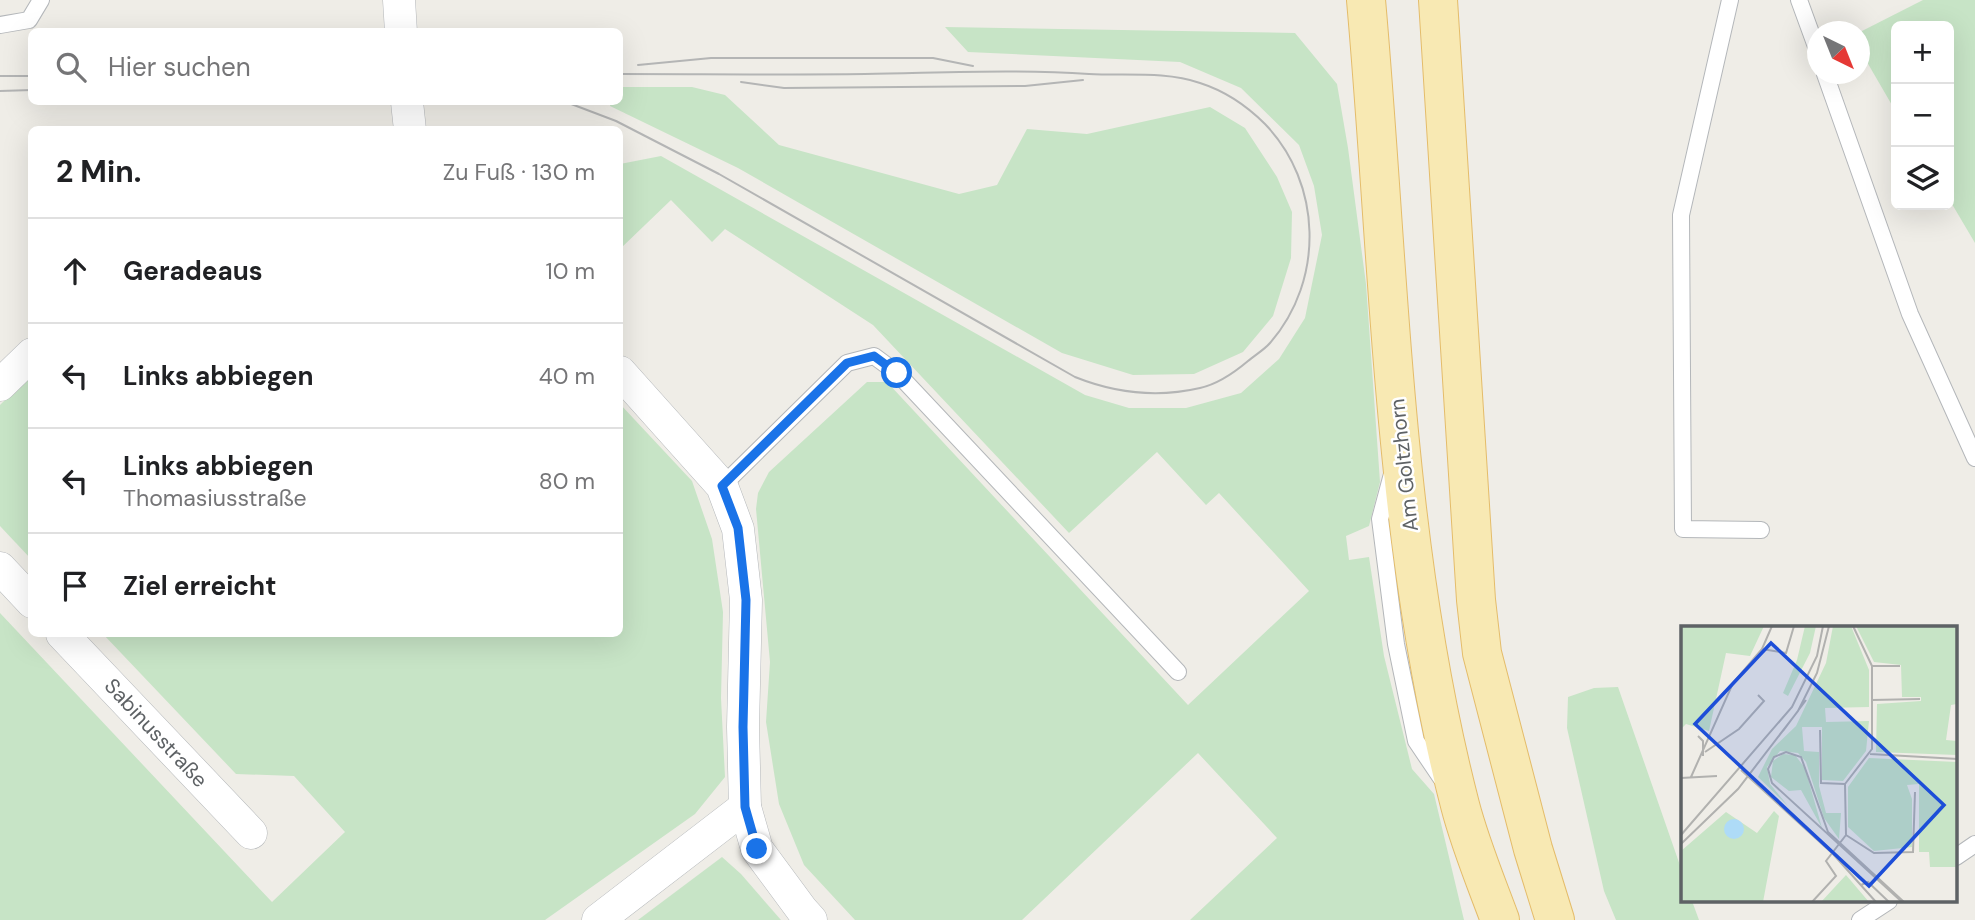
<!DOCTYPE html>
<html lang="de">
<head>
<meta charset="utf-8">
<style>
	body { margin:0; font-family:"DM Sans",sans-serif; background:#f2f2f2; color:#202124 }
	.controls { position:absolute; right:21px; top:21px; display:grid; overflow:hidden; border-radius:10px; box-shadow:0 7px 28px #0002 }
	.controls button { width:63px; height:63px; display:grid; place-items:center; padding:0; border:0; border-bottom:2px solid #e0e0e0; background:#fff; color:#202124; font:35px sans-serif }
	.compass { position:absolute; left:1807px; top:21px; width:63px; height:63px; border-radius:50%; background:#fff; box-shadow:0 7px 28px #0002; rotate:137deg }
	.stop { position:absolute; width:21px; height:21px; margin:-16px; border:5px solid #1a73e8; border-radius:50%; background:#fff }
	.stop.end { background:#1a73e8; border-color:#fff; box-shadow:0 2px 7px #0008 }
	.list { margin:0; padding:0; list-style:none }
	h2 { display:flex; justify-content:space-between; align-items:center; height:91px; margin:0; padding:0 28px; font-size:30px }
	h2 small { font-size:23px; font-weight:400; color:#757577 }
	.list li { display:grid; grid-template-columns:46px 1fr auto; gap:21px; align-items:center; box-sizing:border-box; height:105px; padding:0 28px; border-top:2px solid #e0e0e0 }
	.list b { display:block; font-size:26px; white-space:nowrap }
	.list p { margin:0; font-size:23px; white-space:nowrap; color:#757577 }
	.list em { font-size:23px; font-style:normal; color:#757577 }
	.icon { flex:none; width:38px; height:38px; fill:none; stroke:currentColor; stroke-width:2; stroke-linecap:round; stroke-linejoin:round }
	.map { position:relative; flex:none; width:1975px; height:920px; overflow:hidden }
	.search { position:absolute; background:#fff; box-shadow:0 7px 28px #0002; left:28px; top:28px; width:595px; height:77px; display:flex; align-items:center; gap:18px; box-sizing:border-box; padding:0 24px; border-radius:10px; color:#757577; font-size:26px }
	.panel { position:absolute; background:#fff; box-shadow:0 7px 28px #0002; left:28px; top:126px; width:595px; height:511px; border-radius:10px }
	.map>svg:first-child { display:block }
</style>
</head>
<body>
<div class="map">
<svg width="1975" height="920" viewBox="0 0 1975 920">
	<rect width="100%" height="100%" fill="#efede7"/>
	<g fill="#c7e4c6">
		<polygon points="1923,0 1975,0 1975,243 1949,199 1949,26 1896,26 1896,112 1860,50 1860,32"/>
		<polygon points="945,27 1295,33 1337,84 1348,148 1366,284 1380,482 1369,526 1346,536 1349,560 1369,557 1384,656 1412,769 1434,794 1464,920 1190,920 1277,838 1198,753 1022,920 855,920 804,865 779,804 766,722 770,662 756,509 758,493 769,472 867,382 887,382 1188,705 1309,591 1219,493 1206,505 1157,452 1069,533 873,325 725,229 712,242 671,200 620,249 620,164 661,156 1085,395 1129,408 1186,408 1241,393 1279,359 1305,318 1322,235 1314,186 1299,145 1241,88 1180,62 968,52"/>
		<polygon points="620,87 692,87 725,95 779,145 959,194 997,185 1027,129 1087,134 1210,107 1245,128 1277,177 1292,212 1291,258 1273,316 1243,352 1194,374 1133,375 1062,353 738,168 610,106 611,102 620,102"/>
		<polygon points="31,374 31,559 0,526 0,405"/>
		<polygon points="620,404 692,481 712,539 723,612 721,698 725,777 695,814 545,920 0,920 0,613 272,902 345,832 294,776 236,774 103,634 620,634"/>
		<polygon points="1618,687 1683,874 1683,901 1692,901 1699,920 1616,920 1604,891 1567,728 1568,697 1594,688"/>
		<polygon points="722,857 741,874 781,920 638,920"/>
	</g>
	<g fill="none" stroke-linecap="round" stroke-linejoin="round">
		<g stroke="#b4b7ba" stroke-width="18">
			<g id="lane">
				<polyline points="1730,0 1681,215 1683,529 1761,530"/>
				<polyline points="1799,0 1818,52"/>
				<polyline points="0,25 29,20 41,0"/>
				<polyline points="1825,74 1910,314 1975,458"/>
				<polyline points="1392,474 1380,519 1396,644 1416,741 1441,778"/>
				<polyline points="722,486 847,363 874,356 897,373 1178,672"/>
				<polyline points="1956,857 1975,844"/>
				<polyline points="1860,920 1889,901"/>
			</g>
		</g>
		<g stroke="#b4b7ba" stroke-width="33">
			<g id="street">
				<polyline points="399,0 401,32"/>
				<polyline points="407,102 410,130"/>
				<polyline points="620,372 722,486 738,529 746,600 743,727 745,807 757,849 802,910 811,920"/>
				<polyline points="0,385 32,354"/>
				<polyline points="0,568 32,602"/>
				<polyline points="62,634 251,833"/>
				<polyline points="598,920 745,807"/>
			</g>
		</g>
		<g stroke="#e4bc6a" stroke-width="40">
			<g id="primary">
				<path d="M1366,0C1390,269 1392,542 1460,805C1470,844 1486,882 1500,920"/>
				<polyline points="1438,0 1476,600 1482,653 1533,849 1555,920"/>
			</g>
		</g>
		<use href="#lane" stroke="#fff" stroke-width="16"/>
		<use href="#street" stroke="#fff" stroke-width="32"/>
		<use href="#primary" stroke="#f8e9b3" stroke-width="38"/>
		<g stroke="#b4b5b5" stroke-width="2">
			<polyline points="638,65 711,58 933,58 973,66"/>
			<polyline points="0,76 32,76"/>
			<polyline points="741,82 784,88 1025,86 1083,80"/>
			<polyline points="0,91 32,90"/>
			<path d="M566,102L616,121L719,174L1075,377C1115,393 1157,398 1200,388C1218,384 1235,372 1248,361C1255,355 1264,350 1270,343C1325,280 1322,183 1265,124C1247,106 1225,91 1200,83C1165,71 1125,76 1089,74C1015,69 940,73 865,74C783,75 701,74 620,74"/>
		</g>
	</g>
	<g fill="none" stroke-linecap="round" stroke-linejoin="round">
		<polyline stroke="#1a73e8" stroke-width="9" points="757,849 745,807 743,727 746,600 738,528 722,486 847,363 874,356 897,373"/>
	</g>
	<g text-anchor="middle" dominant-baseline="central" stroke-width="5" stroke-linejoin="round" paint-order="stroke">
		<g font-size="21" fill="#5e6265" stroke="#fff">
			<text transform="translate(1404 465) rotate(-96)">Am Goltzhorn</text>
			<text transform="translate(156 733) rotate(47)">Sabinusstraße</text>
		</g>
	</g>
	<g transform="translate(1681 626)">
		<rect width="276" height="276" fill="#efede7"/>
		<path d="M0,0H83L69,30L45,27L28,105L5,98L0,103ZM124,0H135L129,27L107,70L102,67L116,34ZM152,0H170L188,44V81L144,82L145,96L188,95L185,125L162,155L141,154V101H121L123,125L138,126V160L145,187H160L158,213L143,192L125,136L117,127L99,125L86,141L89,158L107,180L77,151L91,123L115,100L145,37ZM175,0H276V78L270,79L265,114L276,115V129L195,126L196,78L240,75V71H221L220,39L193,36ZM102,128L114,129L124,142L141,202L120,164L108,165L90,151L92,135ZM188,132L276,136V241H249L248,226H238V158L226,159L231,173V221L193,225L167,201V161ZM93,185L98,190L82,276H0V225L45,186L76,207ZM165,249L188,276H140Z" fill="#c7e4c6"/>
		<path d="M43 203a10 10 0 1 1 20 0a10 10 0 1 1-20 0Z" fill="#aedbf7"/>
		<path fill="none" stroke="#b1b1af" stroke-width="2" d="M81,23L105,27L113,0M191,40H219M191,74L239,73M139,104L140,157L164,158M102,105L125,74M17,110L22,115V130M24,126L58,103L83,75L77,69M189,128L277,133M60,144L152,228L195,276M10,151L52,57L81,23L91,0M0,152L36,150M0,209L111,81L136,30L142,0M165,209L193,227L232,226L234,166M0,218L57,163L117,85L136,47L148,0M180,259L187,256L208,276M131,276L155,250L145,235L165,209L164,158L191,123V40L172,0M221,276L91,157L87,143L93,131L105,126L120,131L147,206L223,276"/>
		<path fill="#1d4ed8" fill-opacity="0.15" stroke="#1d4ed8" stroke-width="3.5" d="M90,17L263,179L188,260L14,98Z"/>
		<rect width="276" height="276" fill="none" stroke="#5e6265" stroke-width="3.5"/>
	</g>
</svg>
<div class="controls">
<button>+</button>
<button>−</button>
<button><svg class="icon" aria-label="layers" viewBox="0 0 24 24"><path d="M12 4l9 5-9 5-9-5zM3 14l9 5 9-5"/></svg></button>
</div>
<svg class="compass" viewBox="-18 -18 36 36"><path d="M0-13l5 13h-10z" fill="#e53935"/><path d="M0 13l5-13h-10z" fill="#757577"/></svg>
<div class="stop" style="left:897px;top:373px"></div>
<div class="stop end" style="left:757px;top:849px"></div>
<div class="search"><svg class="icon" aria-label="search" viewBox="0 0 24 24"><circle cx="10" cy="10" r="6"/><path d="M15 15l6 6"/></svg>Hier suchen</div>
<section class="panel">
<h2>2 Min.<small>Zu Fuß · 130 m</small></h2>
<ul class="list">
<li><svg class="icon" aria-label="ahead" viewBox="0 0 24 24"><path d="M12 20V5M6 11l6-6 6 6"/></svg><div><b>Geradeaus</b></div><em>10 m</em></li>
<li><svg class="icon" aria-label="left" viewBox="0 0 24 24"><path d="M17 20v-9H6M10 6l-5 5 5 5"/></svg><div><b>Links abbiegen</b></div><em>40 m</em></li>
<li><svg class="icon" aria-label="left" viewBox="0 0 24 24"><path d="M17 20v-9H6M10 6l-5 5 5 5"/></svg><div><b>Links abbiegen</b><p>Thomasiusstraße</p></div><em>80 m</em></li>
<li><svg class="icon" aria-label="arrive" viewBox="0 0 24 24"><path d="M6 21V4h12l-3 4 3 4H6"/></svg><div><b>Ziel erreicht</b></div></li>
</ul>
</section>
</div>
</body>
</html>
